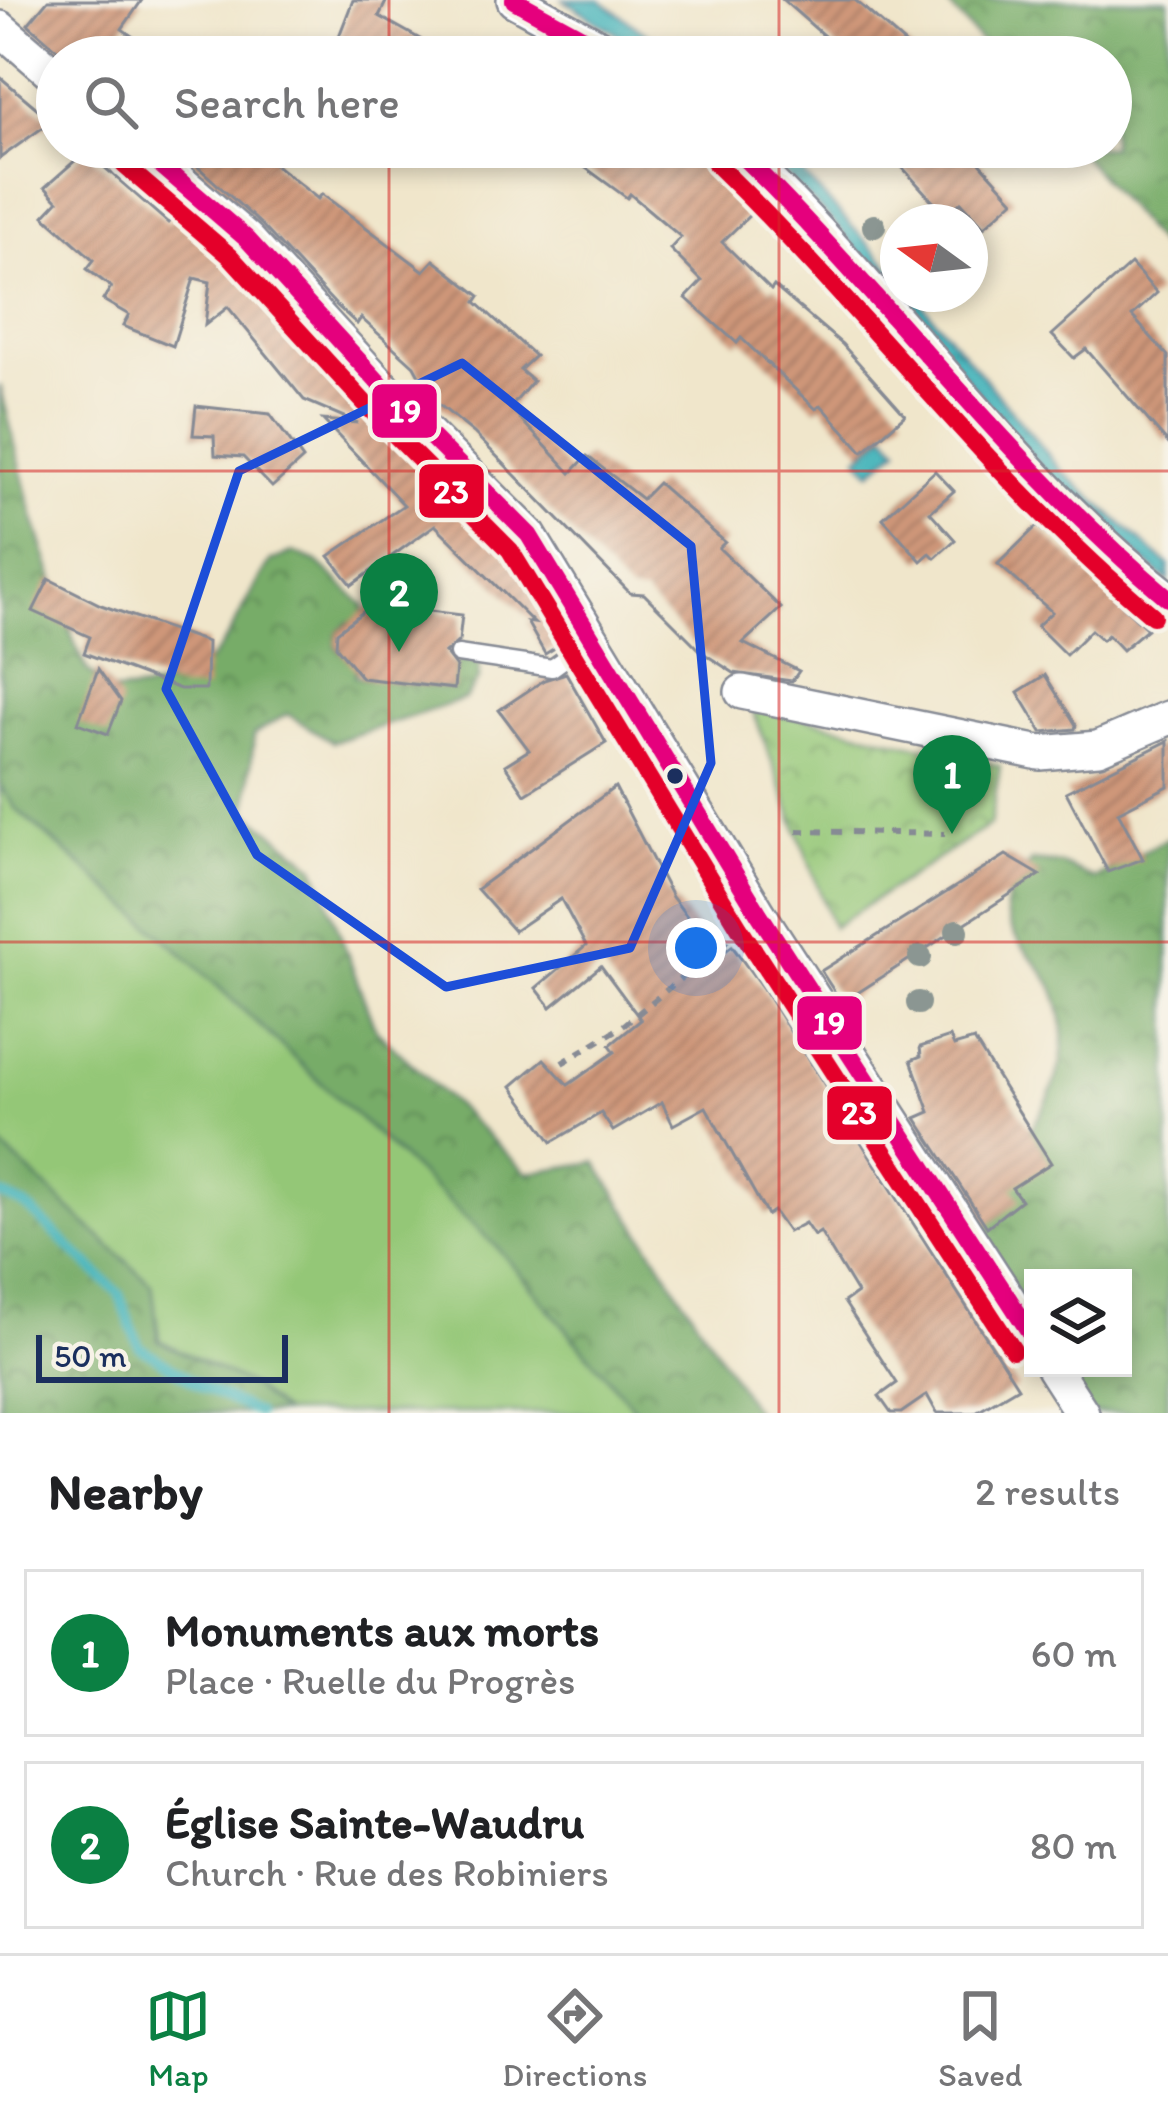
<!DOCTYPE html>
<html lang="en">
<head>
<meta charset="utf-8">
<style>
	body { margin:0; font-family:Itim,sans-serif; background:#f6f6f6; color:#202124 }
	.controls { position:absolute; right:36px; bottom:36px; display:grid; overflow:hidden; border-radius:0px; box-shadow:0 6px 18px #0003 }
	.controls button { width:108px; height:108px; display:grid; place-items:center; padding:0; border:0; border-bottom:3px solid #e0e0e0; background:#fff; color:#202124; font:60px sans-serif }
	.compass { position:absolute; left:880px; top:204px; width:108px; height:108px; border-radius:50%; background:#fff; box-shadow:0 6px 18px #0003; rotate:285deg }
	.scale { position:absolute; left:36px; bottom:30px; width:252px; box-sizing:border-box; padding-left:12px; border:6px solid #1b2f5e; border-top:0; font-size:33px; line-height:42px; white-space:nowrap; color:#1b2f5e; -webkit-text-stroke:9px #f7f3e8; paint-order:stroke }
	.you { position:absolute; left:696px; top:948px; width:42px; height:42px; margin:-30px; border:9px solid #fff; border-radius:50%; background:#1a73e8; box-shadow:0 0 0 18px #1a73e833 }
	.badge { display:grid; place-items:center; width:78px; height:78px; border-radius:50%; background:#0b8043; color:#fff; font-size:39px; font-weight:700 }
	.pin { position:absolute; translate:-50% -99px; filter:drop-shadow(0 3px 6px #0008) }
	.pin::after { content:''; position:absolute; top:63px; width:42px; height:36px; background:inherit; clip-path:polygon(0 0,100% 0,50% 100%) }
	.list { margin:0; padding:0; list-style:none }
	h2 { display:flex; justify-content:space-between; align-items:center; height:156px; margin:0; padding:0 48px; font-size:51px }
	h2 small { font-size:39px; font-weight:400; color:#757577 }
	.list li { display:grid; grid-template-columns:78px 1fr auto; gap:36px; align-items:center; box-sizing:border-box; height:168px; margin:0 24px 24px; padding:0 24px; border:3px solid #e0e0e0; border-radius:0px }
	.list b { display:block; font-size:45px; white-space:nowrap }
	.list p { margin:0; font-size:39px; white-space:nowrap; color:#757577 }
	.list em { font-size:39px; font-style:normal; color:#757577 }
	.icon { flex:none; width:66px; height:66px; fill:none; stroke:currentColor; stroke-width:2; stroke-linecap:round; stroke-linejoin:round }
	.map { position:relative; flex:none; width:1168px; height:1413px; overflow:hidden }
	.search { position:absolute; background:#fff; box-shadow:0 6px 18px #0003; left:36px; right:36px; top:36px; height:132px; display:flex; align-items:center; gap:30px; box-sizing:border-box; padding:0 42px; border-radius:66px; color:#757577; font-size:45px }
	.sheet { height:540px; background:#fff }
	nav { display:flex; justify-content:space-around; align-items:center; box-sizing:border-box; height:168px; border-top:3px solid #e0e0e0; background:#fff; font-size:33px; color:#757577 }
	nav a { display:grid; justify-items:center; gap:6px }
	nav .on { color:#0b8043 }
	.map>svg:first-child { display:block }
</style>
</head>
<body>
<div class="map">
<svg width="1168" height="1413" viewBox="0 0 1168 1413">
	<defs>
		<pattern id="forest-crowns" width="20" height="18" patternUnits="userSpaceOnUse" patternTransform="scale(3)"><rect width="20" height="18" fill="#77ac68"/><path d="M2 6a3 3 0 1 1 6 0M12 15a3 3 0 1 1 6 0" fill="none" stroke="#618c59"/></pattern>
		<pattern id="park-crowns" width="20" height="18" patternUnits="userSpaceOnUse" patternTransform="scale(3)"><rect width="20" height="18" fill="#94c777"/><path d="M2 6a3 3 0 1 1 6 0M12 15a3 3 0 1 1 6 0" fill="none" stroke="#78a265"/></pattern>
		<pattern id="water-ripples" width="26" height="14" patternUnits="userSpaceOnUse" patternTransform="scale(3)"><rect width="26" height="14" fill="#42b3ba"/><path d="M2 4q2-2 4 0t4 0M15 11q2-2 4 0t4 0" fill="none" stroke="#36929a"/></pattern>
		<pattern id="building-hatch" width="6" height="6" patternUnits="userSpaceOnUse" patternTransform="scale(3)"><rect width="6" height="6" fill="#cf9779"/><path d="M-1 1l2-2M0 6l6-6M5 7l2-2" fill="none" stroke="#a77c66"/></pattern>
	</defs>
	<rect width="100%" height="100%" fill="#f7f3e8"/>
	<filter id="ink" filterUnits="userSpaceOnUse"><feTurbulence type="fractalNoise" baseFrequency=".00833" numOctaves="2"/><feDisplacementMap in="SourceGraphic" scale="24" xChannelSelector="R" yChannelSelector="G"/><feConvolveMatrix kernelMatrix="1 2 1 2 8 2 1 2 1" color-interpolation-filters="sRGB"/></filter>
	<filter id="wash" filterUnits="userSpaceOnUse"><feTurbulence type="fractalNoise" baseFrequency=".004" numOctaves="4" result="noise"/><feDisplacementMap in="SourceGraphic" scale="48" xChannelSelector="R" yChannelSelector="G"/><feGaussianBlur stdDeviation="2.7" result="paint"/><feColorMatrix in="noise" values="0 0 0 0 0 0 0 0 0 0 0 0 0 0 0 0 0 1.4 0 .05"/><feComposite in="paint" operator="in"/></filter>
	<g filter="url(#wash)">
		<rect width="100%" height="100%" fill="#f0e6cb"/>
		<polygon fill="#94c777" stroke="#587b6a" stroke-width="3" points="0,785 15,808 180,951 497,1247 638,1413 283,1413 253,1387 159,1340 152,1285 0,1145"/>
		<g fill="url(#forest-crowns)" stroke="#496e63" stroke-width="3">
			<polygon points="944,0 1168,0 1168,256 1075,147 1111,147 1111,57 994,57"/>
			<path d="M0,385L34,519L74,642L88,671L113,692C225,687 219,641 271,561L293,552L317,562L364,605L362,624L349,622L337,633L336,647L346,657L357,659L355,677L452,689L458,660L479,663V678L465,699L333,742L287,714L254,734L247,812L315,866L375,1029L527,1173L596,1162L756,1413H638L497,1247L180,951L15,808L0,785Z"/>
			<path d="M1168,838V1413H1080L1051,1368H1123V1278H1033V1339L949,1208C1016,1163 1089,1077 1054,990C1043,963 1007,940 1006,910C1005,894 1023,875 1032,861L1062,864L1094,879Z"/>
			<polygon points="0,1145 152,1285 159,1341 253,1387 283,1413 0,1413"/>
		</g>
		<polygon fill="url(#park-crowns)" stroke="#587b6a" stroke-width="3" points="751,705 1000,766 990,825 833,927"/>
		<g fill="url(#water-ripples)" stroke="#2e718c" stroke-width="3">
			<polygon points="564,0 600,0 679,57 652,57"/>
			<polygon points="756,147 777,147 898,275 898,294 914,294 1060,469 1168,565 1168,582 1050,478 838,227"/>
			<polygon points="886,433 899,448 871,472 858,457"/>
		</g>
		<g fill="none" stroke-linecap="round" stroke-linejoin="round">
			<polyline stroke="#42b3ba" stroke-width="10" points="0,1194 26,1206 119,1294 139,1346 205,1389 257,1413"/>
		</g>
		<g id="blocks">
			<g fill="url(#building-hatch)">
				<polygon points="48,0 142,0 122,29 162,57 66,57 28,24"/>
				<polygon points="353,0 387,0 379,16 452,57 331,57"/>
				<polygon points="783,0 855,0 920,57 848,57"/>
				<polygon points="0,77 52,121 0,158"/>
				<polygon points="176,147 285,147 273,163 318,199 322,194 424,271 434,260 480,296 476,302 535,356 520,370 533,381 510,408 571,473 587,456 642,499 658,483 725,542 719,548 781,608 743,643 799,671 792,681 734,673 703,653 644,594 630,593 474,433 432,399 414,366 361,318 357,324 335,304 262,225"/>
				<polygon points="557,147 695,147 758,207 722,242 771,290 774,286 842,344 905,415 863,452 821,405 816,409 741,338 737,343 686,298 702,281 670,249 681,237 630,194 627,198"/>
				<polygon points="884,147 966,147 1014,200 984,227 961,202 946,216"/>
				<polygon points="86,151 168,223 177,213 535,585 568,640 545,654 527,622 534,623 435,525 352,585 329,556 404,505 323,420 358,423 304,400 228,307 205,325 210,282 194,278 173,346 123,326 129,315 103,300 111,287 87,269 94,260 44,216 58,201 45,187"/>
				<polygon points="1131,264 1157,293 1132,316 1168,356 1168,443 1086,349 1074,358 1052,335"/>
				<polygon points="196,406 270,414 303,459 272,487 243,457 215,455 214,436 193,435"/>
				<polygon points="935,471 954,491 930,512 955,540 935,558 930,553 921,561 883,518"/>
				<polygon points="1037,526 1147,629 1122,650 1108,635 1102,640 1091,630 1066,655 1037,626 1052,612 998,564"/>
				<polygon points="49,579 101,605 207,642 206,689 180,689 84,653 90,637 33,611"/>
				<polygon points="373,604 462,615 459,641 445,653 456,667 454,689 362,678 336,646 337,632"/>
				<polygon points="98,669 121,701 108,734 78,723"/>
				<polygon points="566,673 606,743 525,794 505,765 529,750 499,710 544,680"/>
				<polygon points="1045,675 1076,725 1075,729 1042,732 1018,692"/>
				<polygon points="1168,741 1168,786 1118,812 1143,859 1108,872 1066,792"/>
				<polygon points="615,787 672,897 718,957 732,946 762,987 1018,1387 974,1413 937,1413 927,1395 901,1413 891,1413 879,1396 897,1383 844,1302 857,1293 820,1232 814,1236 805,1223 788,1232 773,1211 767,1215 706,1107 673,1125 662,1102 613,1131 601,1113 552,1142 512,1086 544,1059 568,1085 615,1052 610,1045 641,1020 601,966 551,1007 536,988 586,946 561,899 514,931 477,889"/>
				<polygon points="1006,855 1040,875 842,1003 821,971"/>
				<polygon points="950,1037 954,1046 974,1040 1051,1163 1012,1188 1021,1200 987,1227 916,1118 930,1112 911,1060 921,1056 920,1047"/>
			</g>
		</g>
	</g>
	<g filter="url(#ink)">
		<use href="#blocks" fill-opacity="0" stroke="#868a94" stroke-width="3"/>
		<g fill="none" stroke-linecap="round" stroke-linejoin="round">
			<g stroke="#868a94" stroke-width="21">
				<polyline id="service" points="458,654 552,668 591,640"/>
			</g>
			<g stroke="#868a94" stroke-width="38">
				<g id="minor">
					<polyline points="514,0 618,57"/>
					<polyline points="0,28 57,77"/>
					<polyline points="140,147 247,239 401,407 529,535 759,914 1033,1337"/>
					<path d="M733,147C888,288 1001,469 1168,598"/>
					<polyline points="742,692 1040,753 1098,748 1168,718"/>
					<polyline points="1053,1368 1082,1413"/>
				</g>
			</g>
			<g stroke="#868a94" stroke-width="6" stroke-dasharray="9 9" stroke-linecap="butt">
				<polyline points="797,831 945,834"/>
				<polyline points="562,1063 623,1026 737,932"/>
			</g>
			<use href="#service" stroke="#fff" stroke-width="16"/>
			<use href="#minor" stroke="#fff" stroke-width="33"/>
			<g stroke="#f7f3e8" stroke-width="27">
				<g id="bus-1">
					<polyline points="514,0 618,57"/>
					<polyline points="140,147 247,239 401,407 529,535 759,914 1033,1337"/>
					<path d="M733,147C884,293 1007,463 1168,598"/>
				</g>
			</g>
			<g stroke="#f7f3e8" stroke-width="27">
				<g id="bus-2">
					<path d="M716,164C867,310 991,481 1153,616"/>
					<polyline points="124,165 230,256 383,423 510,550 739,927 1013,1350"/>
				</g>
			</g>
			<use href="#bus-1" stroke="#e5007d" stroke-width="18"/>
			<use href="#bus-2" stroke="#e4002b" stroke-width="18"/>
		</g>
		<g fill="#8b9692">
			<circle cx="874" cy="226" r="12"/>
			<circle cx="957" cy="931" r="12"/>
			<circle cx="920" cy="957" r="12"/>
			<circle cx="918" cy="1003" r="12"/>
		</g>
	</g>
	<path fill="none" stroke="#1d4ed8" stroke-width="9" stroke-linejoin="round" d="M462,363L691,546L711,763L630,948L446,987L257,855L166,689L239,471Z"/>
	<path fill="none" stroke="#d62828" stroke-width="3" stroke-opacity="0.55" d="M389,0V57M779,0V57M389,147V1413M779,147V1413M0,471H1168M0,942H1168"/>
	<circle fill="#1b2f5e" stroke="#f7f3e8" stroke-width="4.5" cx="675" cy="776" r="10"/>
	<g stroke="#f7f3e8" stroke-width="4.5">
		<rect x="370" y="382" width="69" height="58" rx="12" fill="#e5007d"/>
		<rect x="417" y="462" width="69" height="58" rx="12" fill="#e4002b"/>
		<rect x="795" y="994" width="69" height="58" rx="12" fill="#e5007d"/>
		<rect x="825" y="1084" width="69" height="58" rx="12" fill="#e4002b"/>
	</g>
	<g font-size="33" text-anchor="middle" font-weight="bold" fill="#fff">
		<text x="405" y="422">19</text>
		<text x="451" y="503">23</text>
		<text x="829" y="1034">19</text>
		<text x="859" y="1124">23</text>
	</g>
</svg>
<div class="controls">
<button><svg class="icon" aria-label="layers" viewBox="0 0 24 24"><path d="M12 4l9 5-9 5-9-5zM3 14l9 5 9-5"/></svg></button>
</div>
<svg class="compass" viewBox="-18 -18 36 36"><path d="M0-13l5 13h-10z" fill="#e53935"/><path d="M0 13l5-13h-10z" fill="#757577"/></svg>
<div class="scale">50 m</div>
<div class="you"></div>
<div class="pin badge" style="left:952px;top:834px">1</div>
<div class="pin badge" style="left:399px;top:652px">2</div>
<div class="search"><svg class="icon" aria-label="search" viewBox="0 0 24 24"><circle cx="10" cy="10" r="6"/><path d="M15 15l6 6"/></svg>Search here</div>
</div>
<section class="sheet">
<h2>Nearby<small>2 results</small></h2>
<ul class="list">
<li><span class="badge">1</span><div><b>Monuments aux morts</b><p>Place · Ruelle du Progrès</p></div><em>60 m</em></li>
<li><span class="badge">2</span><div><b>Église Sainte-Waudru</b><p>Church · Rue des Robiniers</p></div><em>80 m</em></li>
</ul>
</section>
<nav>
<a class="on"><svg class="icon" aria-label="map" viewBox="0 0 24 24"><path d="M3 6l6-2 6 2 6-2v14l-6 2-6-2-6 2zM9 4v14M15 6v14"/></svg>Map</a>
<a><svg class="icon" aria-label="directions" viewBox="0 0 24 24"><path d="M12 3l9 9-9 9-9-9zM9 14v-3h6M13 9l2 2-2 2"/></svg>Directions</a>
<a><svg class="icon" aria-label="saved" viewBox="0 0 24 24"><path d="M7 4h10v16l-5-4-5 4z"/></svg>Saved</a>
</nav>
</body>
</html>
